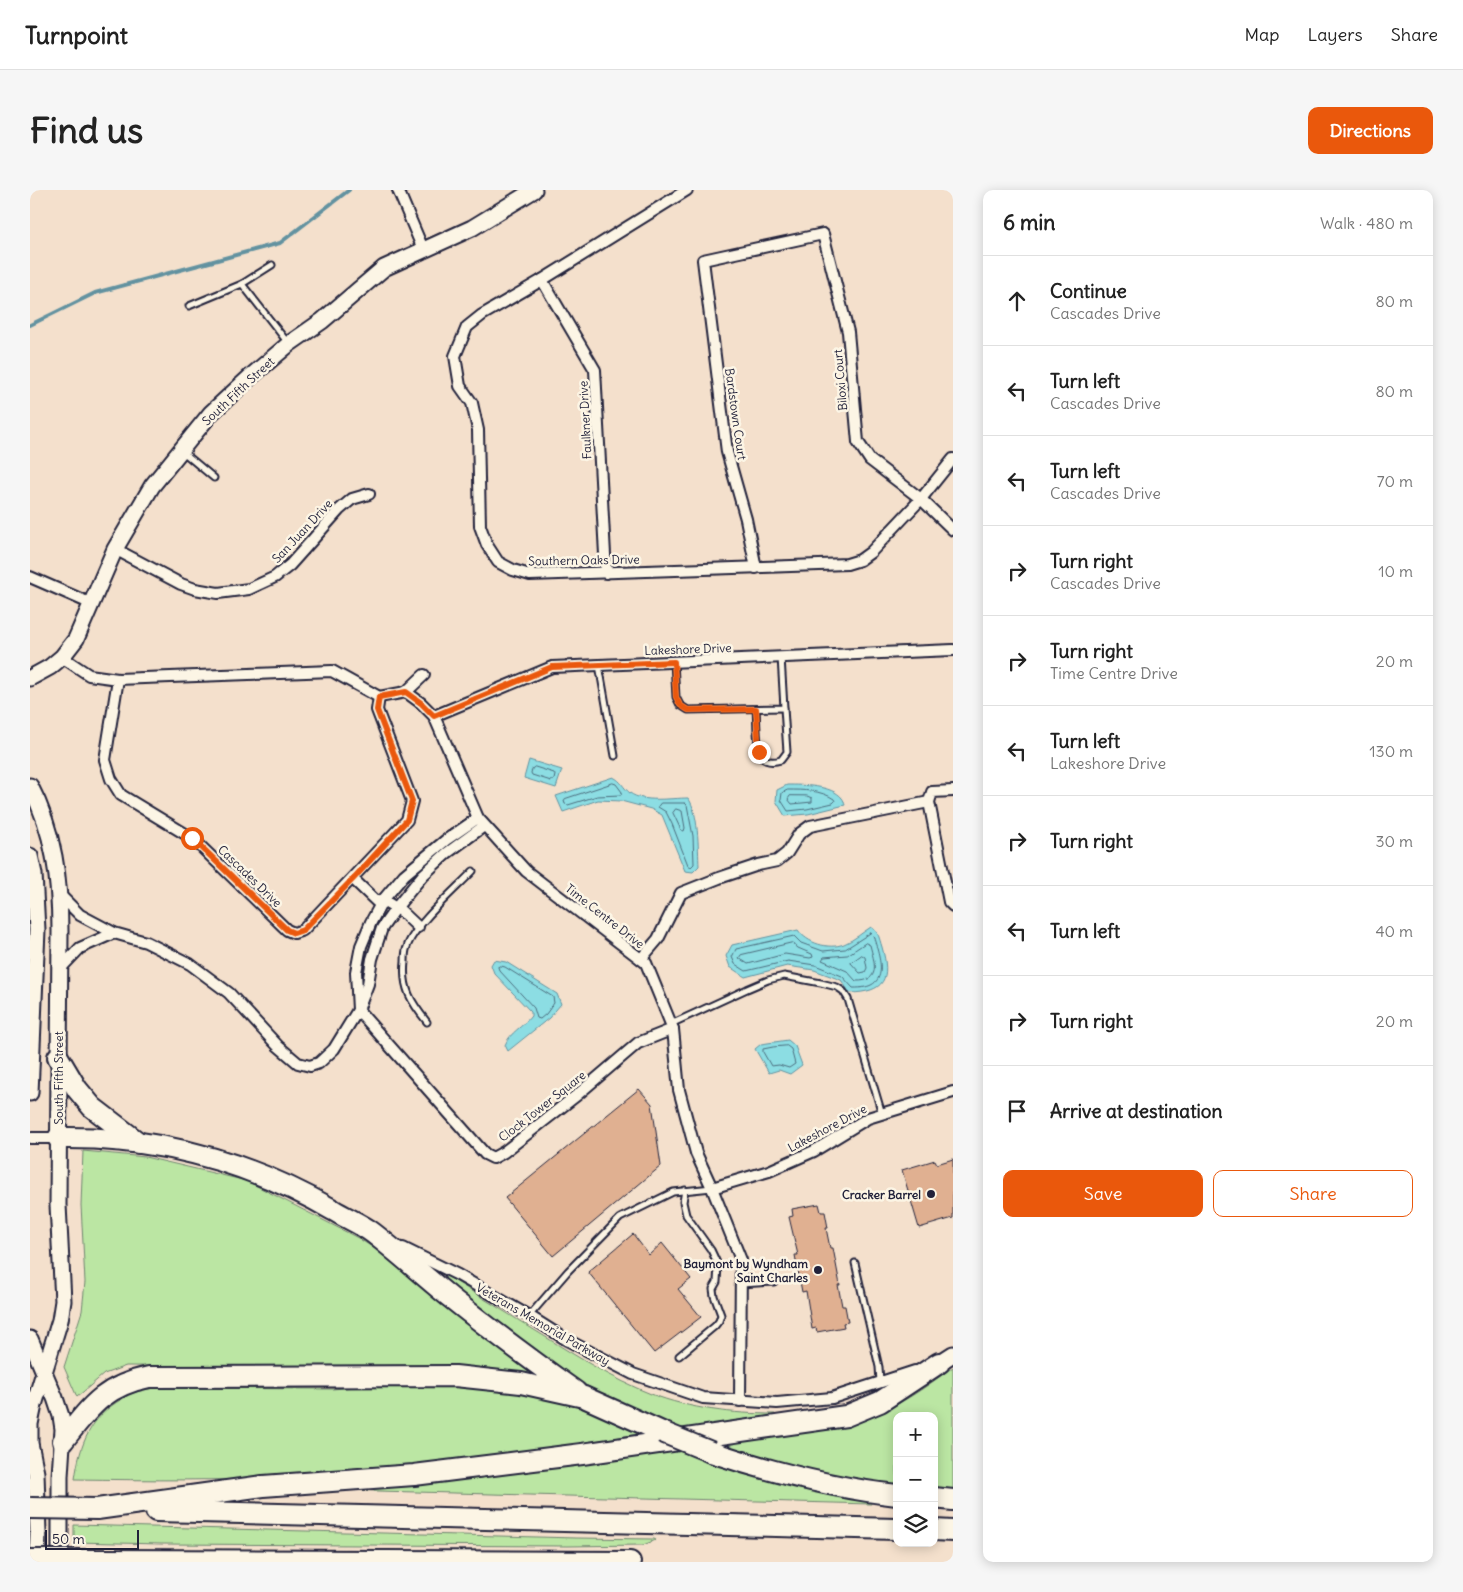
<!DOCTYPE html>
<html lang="en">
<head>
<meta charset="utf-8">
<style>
	body { margin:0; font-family:Delius,sans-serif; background:#f6f6f6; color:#222 }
	.controls { position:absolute; right:15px; bottom:15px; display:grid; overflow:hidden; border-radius:10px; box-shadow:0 2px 12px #0003 }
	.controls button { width:45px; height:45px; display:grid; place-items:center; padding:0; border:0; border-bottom:1px solid #e0e0e0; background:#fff; color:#222; font:25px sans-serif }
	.scale { position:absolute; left:15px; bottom:12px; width:94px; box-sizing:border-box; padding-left:5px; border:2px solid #22223b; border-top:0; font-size:14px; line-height:18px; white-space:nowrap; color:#22223b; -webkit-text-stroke:4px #fcf5e5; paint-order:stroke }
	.stop { position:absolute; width:15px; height:15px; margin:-11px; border:4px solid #ea580c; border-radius:50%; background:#fff }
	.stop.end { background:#ea580c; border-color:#fff; box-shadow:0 1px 5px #0008 }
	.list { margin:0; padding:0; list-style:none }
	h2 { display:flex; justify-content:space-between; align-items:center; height:65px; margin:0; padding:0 20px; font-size:21px }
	h2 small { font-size:16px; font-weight:400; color:#767676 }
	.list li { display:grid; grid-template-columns:32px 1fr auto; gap:15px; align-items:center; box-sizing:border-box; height:90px; padding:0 20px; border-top:1px solid #e0e0e0 }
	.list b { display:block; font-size:19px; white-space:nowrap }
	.list p { margin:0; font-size:16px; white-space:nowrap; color:#767676 }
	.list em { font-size:16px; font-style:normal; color:#767676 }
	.actions { display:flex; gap:10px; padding:15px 20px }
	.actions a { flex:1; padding:11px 0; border:1px solid #ea580c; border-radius:10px; text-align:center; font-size:18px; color:#ea580c }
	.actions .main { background:#ea580c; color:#fff }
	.icon { flex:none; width:28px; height:28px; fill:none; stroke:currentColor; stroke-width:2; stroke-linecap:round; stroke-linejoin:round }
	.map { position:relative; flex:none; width:923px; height:1372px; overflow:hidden; border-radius:10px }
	header { display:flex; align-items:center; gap:30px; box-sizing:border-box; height:70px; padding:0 25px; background:#fff; border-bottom:1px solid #e0e0e0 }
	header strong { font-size:24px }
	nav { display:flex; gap:28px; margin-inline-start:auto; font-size:18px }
	.intro { display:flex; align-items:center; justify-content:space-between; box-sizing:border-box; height:120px; padding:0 30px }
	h1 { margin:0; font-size:35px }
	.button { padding:12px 22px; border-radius:10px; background:#ea580c; color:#fff; font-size:18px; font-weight:700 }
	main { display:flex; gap:30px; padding:0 30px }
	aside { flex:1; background:#fff; border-radius:10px; box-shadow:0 2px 12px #0003 }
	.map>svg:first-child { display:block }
</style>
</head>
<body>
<header>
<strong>Turnpoint</strong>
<nav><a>Map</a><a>Layers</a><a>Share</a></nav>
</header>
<div class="intro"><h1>Find us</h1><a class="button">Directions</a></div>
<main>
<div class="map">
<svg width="923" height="1372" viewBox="0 0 923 1372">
	<rect width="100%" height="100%" fill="#f4e0cc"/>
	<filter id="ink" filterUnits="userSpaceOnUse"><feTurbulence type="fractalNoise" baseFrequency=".02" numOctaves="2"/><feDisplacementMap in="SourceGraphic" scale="10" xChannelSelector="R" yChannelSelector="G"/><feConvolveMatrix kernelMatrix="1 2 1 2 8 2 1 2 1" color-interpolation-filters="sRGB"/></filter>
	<g filter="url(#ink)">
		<g fill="#bbe6a3" stroke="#6e846f">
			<polygon points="53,961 115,967 217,991 328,1048 377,1079 521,1191 295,1177 96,1176 74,1184 47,1207 34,1177 52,1121 55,1092 51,1015"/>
			<path d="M417,1086C449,1106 482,1126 514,1146C549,1168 583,1189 621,1204C660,1219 703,1224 745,1224V1228L649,1242L600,1219L552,1193L517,1171L470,1136L414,1089Z"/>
			<path d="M923,1177V1305L904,1304V1226H867V1299L802,1289L682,1256L833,1230C868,1217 893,1199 923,1177Z"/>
			<path d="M363,1194C386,1194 410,1192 432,1194C494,1199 555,1214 609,1244C496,1262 382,1281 268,1287C193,1291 119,1290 45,1289C50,1254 60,1227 92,1209C96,1207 101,1203 106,1202C112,1200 119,1199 125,1198L302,1199Z"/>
			<polygon points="651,1259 841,1309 841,1314 310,1300"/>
			<polygon points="44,1335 546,1348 624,1349 626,1350 613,1355 538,1356 131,1354 44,1352"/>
		</g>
		<g fill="#8cdde3" stroke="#6292a0">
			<polygon points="499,570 532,580 526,598 494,588"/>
			<path d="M583,587C592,591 593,598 600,603C613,613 642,608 658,608C669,622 668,658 669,676L663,682L655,681L632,625L621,619L591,611L568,610L533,622L526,606Z"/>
			<path d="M757,595C772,595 802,595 812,608C814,610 814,613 815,615L778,624L755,626L746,611L747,600Z"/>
			<path d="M841,737C849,742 849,748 852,757C861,789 855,802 820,803L811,790L784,780L757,776L715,787L700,777L696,766L702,755L768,740C777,753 798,760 814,754C824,750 833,742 841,737Z"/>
			<path d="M464,770L476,772L527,804L531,814L519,828L478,861L475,855C480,842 493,837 501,826V822L464,783L461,775Z"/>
			<polygon points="758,850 765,856 772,875 760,884 749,880 739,883 725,859 731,854"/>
		</g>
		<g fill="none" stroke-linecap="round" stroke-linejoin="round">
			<g stroke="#4c6d7e" stroke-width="1">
				<polygon points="505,577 524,583 525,585 524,590 521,591 502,585 501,583 502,579"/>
				<polygon points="583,593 586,594 592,602 591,605 567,606 538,615 535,614 534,611 535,609"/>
				<path d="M758,600C773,600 791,600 804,609L805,611L803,613L777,619L758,621L751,610L752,603Z"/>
				<polygon points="777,606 782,608 782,612 762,614 758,609 760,606"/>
				<polygon points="631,613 655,613 657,615 663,646 664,674 661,677 658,675 642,634 636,622 628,617"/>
				<polygon points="646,619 652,621 655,638 654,641 651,640 643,623"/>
				<path d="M841,743L843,745C850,769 862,799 823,798L812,786L785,775L758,771L716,781L705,774L702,767L706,759L764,746L771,753L793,761L815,759Z"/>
				<polygon points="762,753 768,758 782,764 783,767 780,768 755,764 718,774 709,768 711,765"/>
				<path d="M836,753L840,755C844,771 852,792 826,791L817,781L792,770L794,767L817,765Z"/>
				<polygon points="832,765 835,767 837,778 835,782 830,783 821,773"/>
				<polygon points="471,776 475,777 523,807 524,813 516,824 510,829 507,828 504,818 469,780 468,777"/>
				<polygon points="757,856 761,859 765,874 759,878 749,875 741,876 733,862 733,859 743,857"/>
			</g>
			<polyline stroke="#6292a0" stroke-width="4" points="0,135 65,103 250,53 319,0"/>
		</g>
		<g fill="#e0b091" stroke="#22223b">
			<polygon points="609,899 622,914 631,976 523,1066 475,1008"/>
			<polygon points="923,969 923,1028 889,1038 872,980 905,970 907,974"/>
			<polygon points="789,1014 791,1022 795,1022 798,1038 796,1038 800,1058 803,1058 810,1095 808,1095 812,1116 815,1116 818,1132 813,1133 814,1137 787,1142 786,1138 782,1139 776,1101 772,1102 765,1065 768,1065 759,1027 763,1026 762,1019"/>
			<polygon points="603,1044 619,1065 632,1053 661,1089 648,1099 671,1127 624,1163 558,1082"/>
		</g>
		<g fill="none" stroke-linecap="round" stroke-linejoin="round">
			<g stroke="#22223b" stroke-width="9">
				<g id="lane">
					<polyline points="212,94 258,153"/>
					<polyline points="159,116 212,94 242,75"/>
					<polyline points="153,262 184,288"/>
					<polyline points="644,472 646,507 650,515 658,520 754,518 751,467"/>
					<polyline points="569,475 585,566"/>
					<path d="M726,519C727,529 726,560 732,567C737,573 744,572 751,570L757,562L754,518"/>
					<path d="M397,832C381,812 372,798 375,772C375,767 375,761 377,757C384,735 427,698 443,681"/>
					<polyline points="641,834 717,799 738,790 754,786 791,793 807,797 813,801 818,809 852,924"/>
					<polyline points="825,1073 849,1177 850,1192"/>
					<polyline points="711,1094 744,1092"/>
					<polyline points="499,1126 538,1081 590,1028 643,1002 682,998"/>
					<polyline points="649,1166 685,1136 689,1131 691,1125 684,1106 683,1099 687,1092 688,1075 681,1060 656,1025 653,1012 655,1000"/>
				</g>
			</g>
			<g stroke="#22223b" stroke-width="14">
				<g id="street">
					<polyline points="368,0 393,59"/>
					<polyline points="657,0 512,90 452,125 437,137 425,166 430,196 442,213 448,240 450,336 457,355 468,372 483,380 500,385 817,374 830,370 841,362 891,309 923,269"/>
					<polyline points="512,90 565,180 576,383"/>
					<polyline points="85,359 151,394 165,399 188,403 219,399 245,387 260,375 309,320 322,309 339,304"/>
					<polyline points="726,378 716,329 697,262 673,70 793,44 818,142 828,252 840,270 891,309 923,340"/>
					<polyline points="0,387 62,414"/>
					<polyline points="32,467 59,485 88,489 302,481 349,507 376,502"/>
					<polyline points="88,489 75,570 81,589 91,605 162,648 257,740 264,743 273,740 377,630 382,611 347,520 349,507"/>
					<polyline points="376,502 391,513 404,526 448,628 496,681 616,773 643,839 649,900 666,963 682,998 711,1070 710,1211"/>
					<polyline points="376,502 394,485"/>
					<polyline points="404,526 522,477 923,460"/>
					<polyline points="923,601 902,602 899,612 919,712 923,716"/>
					<polyline points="448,628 416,650 374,685 353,710 341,732 331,756 326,782 328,820 455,964 463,968 474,962 547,905 608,853 643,839"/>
					<polyline points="323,689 347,712 353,710 371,721 388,737"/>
					<polyline points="30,705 50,725 84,743 116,752 160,774 199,803 248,856 268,873 280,876 289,873 304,859 328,820 338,794 342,769 352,738 366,718 393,685 417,663 454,636"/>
					<polyline points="611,769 628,749 651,703 689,688 728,675 747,671 757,663 769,644 780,636 899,612"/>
					<polyline points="29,780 50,758 84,743"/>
					<polyline points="0,948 28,948"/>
					<polyline points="682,998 739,981 784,961 838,928 923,902"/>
					<polyline points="373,1058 428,1085 499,1126 537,1150 603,1184 673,1208 747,1213 802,1208 885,1181"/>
				</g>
			</g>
			<g stroke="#22223b" stroke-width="19">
				<g id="secondary">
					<polyline points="0,488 20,477 32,467 46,449 85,359 122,296 181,223 219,188 259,154 292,131 354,78 442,38 504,0"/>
					<path d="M0,596C24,641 30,690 30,741L28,1015L33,1111L30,1130L4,1215L0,1234V1253L6,1283L8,1343L7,1372"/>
					<polyline points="0,666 4,684 7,740 0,903"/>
					<polyline points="0,1149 25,1208 31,1226 33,1239 30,1286 30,1372"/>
					<polyline points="909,1173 923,1164"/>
				</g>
			</g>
			<g stroke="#22223b" stroke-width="24">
				<g id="highway">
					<polyline points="28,867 47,899 62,917 109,953"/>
					<path d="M28,948C127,946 218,971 303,1020C316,1028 331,1034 343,1043C370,1064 395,1087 421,1108C462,1141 504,1172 546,1202"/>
					<path d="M33,1251C60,1217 74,1196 119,1187L425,1186L491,1193L554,1207L632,1242"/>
					<path d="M681,1262C742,1282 803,1298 867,1305"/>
					<polyline points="904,1308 923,1310"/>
					<polyline points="67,1319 233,1296 384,1285 552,1264 816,1226 850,1212 909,1173"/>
					<polyline points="126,1321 867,1339"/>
					<polyline points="904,1340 923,1341"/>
					<polyline points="66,1370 600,1372"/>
				</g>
			</g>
			<use href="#lane" stroke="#fcf5e5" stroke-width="5"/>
			<use href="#street" stroke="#fcf5e5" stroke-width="10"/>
			<use href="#secondary" stroke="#fcf5e5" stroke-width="15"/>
			<use href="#highway" stroke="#fcf5e5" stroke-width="20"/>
			<g stroke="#22223b" stroke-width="24" stroke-linecap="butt">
				<g id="highway-bridge">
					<polyline points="632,1242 681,1262"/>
					<polyline points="0,1318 67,1319"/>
					<polyline points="0,1370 66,1370"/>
				</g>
			</g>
			<use href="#highway-bridge" stroke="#fcf5e5" stroke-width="20"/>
		</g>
	</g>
	<g fill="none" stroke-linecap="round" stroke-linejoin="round" filter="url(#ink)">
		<polyline stroke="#ea580c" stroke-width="6" points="162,648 257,740 264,743 273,740 323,689 377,630 382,611 347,520 349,507 376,502 391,513 404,526 522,477 644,472 646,507 650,515 658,520 726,519 729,562"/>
	</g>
	<g fill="#22223b" stroke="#fcf5e5" stroke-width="2">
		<circle cx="901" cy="1004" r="5"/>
		<circle cx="788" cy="1080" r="5"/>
	</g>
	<g text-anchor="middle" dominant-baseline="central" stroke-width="5" stroke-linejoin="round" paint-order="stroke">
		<g font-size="12" fill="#22223b" stroke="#fcf5e5">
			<text transform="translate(810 190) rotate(-95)">Biloxi Court</text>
			<text transform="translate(208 201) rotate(-43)">South Fifth Street</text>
			<text transform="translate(706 224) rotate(82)">Bardstown Court</text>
			<text transform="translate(555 230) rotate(-93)">Faulkner Drive</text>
			<text transform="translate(272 341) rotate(-47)">San Juan Drive</text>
			<text transform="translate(554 370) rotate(-1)">Southern Oaks Drive</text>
			<text transform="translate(658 459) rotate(-2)">Lakeshore Drive</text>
			<text transform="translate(220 686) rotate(44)">Cascades Drive</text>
			<text transform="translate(575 726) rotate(38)">Time Centre Drive</text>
			<text transform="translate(28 888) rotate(-90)">South Fifth Street</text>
			<text transform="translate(512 916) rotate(-38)">Clock Tower Square</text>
			<text transform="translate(797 938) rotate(-28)">Lakeshore Drive</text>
			<text transform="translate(513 1134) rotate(30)">Veterans Memorial Parkway</text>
		</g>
		<g font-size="12" font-weight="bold" fill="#22223b" stroke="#fcf5e5" text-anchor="end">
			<text x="891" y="1004">Cracker Barrel</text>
			<text x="778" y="1073">Baymont by Wyndham<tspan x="778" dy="14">Saint Charles</tspan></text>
		</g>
	</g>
</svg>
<div class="controls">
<button>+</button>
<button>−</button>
<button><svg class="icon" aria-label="layers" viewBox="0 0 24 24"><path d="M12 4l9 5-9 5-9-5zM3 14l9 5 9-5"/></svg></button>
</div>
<div class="scale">50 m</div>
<div class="stop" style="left:162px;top:648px"></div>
<div class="stop end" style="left:729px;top:562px"></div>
</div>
<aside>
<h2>6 min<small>Walk · 480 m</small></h2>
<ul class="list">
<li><svg class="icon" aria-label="ahead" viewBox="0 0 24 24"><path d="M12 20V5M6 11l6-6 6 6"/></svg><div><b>Continue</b><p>Cascades Drive</p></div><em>80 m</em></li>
<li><svg class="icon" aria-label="left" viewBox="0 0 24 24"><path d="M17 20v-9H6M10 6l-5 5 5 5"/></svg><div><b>Turn left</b><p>Cascades Drive</p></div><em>80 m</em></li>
<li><svg class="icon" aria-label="left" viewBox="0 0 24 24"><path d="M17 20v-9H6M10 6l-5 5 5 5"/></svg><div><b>Turn left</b><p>Cascades Drive</p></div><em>70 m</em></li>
<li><svg class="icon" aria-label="right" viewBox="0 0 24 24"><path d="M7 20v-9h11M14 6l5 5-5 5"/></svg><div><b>Turn right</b><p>Cascades Drive</p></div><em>10 m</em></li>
<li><svg class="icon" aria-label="right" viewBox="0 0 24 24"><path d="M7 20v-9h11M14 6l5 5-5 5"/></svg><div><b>Turn right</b><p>Time Centre Drive</p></div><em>20 m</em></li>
<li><svg class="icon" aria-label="left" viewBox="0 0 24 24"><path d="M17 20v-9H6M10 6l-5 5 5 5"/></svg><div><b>Turn left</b><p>Lakeshore Drive</p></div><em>130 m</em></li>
<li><svg class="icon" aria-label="right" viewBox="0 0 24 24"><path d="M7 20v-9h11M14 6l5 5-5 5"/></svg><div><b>Turn right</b></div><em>30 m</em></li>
<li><svg class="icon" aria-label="left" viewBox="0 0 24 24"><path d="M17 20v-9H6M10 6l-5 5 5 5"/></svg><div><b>Turn left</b></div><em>40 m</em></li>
<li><svg class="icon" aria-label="right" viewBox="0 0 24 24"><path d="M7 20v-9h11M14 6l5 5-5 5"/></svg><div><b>Turn right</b></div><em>20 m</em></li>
<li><svg class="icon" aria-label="arrive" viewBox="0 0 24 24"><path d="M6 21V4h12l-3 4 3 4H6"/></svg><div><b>Arrive at destination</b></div></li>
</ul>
<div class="actions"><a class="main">Save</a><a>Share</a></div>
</aside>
</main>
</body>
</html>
